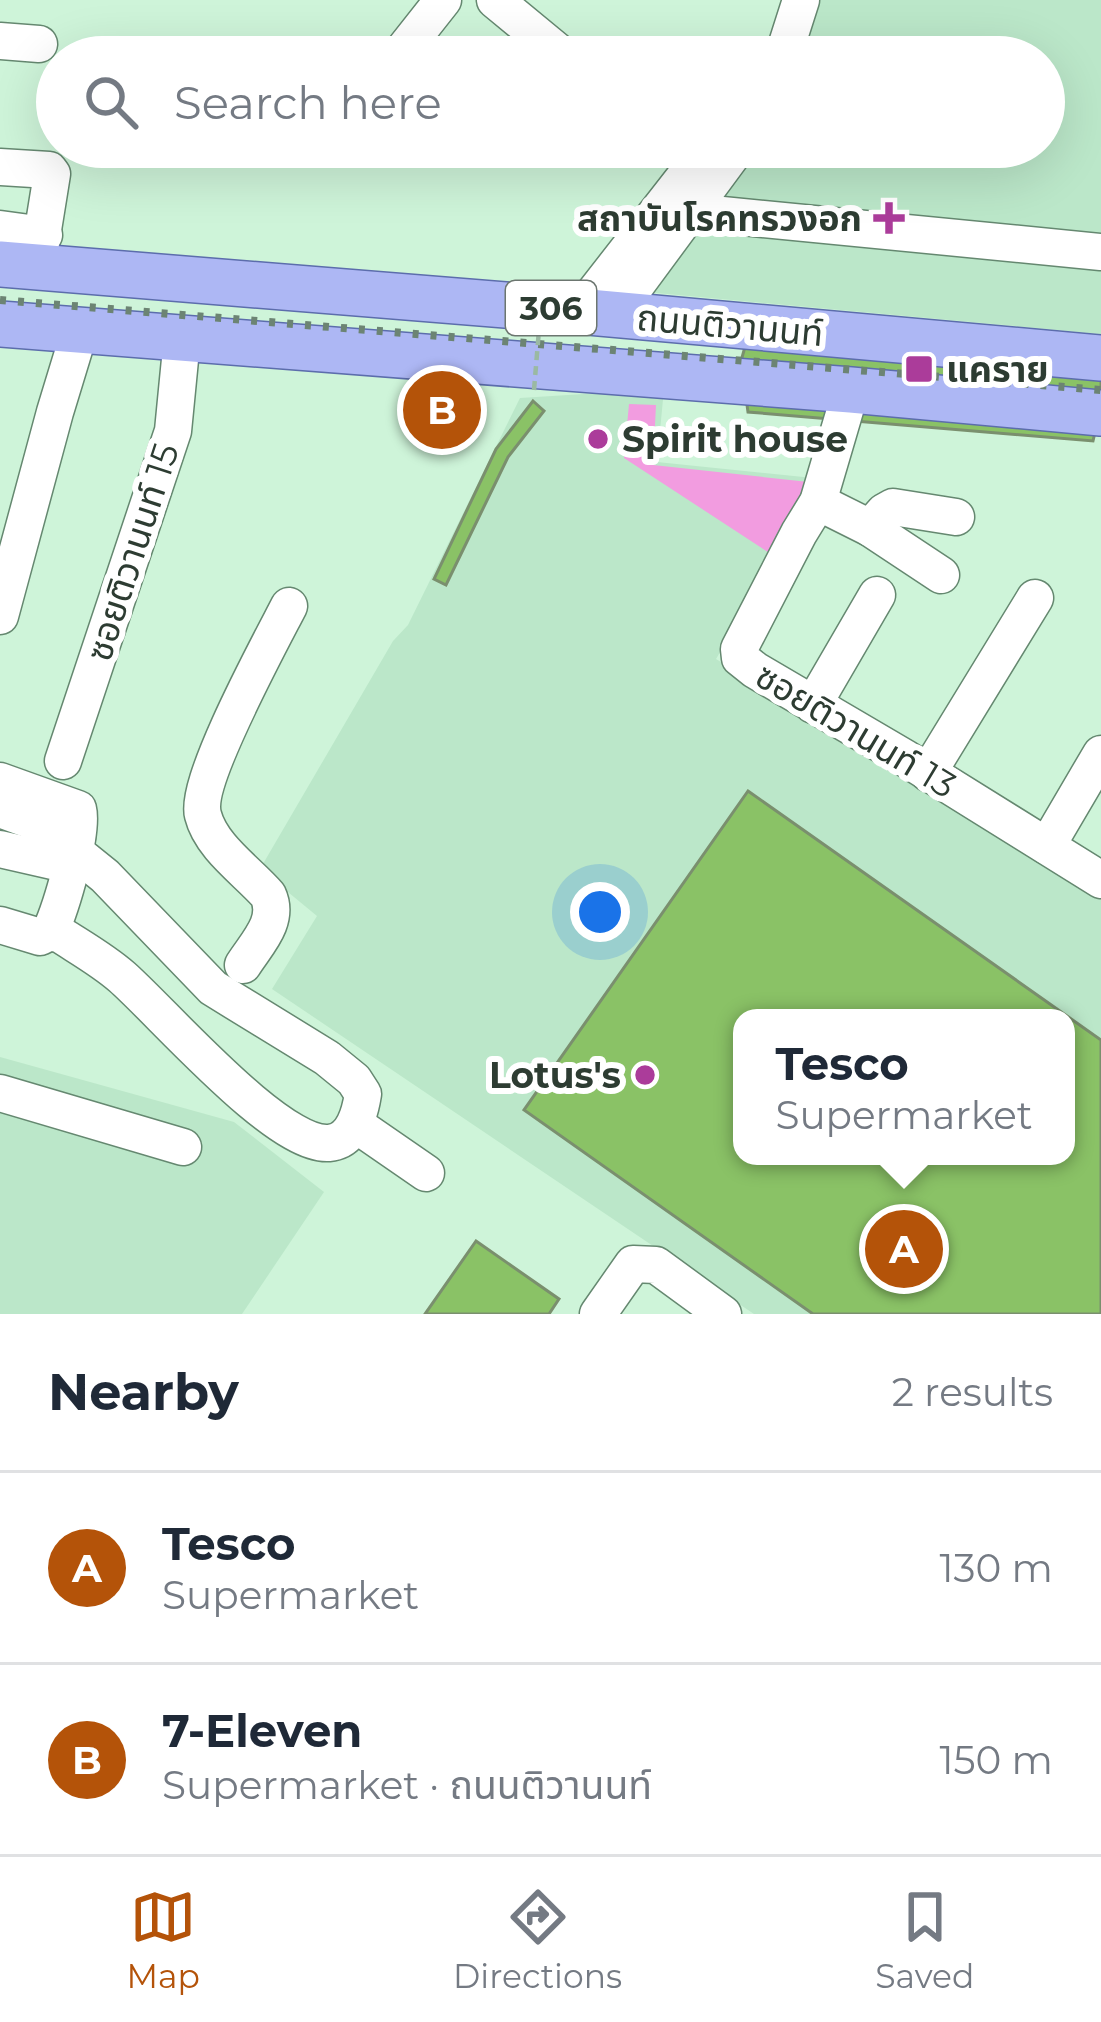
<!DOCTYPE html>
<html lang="en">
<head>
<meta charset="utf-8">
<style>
	body { margin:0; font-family:Montserrat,"Noto Sans Thai",sans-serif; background:#f6f6f7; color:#1f2937 }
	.you { position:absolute; left:600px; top:912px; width:42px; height:42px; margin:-30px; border:9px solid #fff; border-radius:50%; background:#1a73e8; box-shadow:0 0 0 18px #1a73e833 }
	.badge { display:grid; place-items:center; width:78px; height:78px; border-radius:50%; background:#b45309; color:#fff; font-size:39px; font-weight:700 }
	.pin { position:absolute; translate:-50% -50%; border:6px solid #fff; box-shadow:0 3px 12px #0006 }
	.popup { position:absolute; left:733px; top:1009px; width:342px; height:156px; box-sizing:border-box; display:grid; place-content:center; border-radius:24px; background:#fff; filter:drop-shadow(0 3px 9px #0005); font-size:39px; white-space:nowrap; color:#747a83 }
	.popup b { font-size:45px; color:#1f2937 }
	.popup::after { content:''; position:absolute; left:50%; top:100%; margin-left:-24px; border:24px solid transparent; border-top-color:#fff }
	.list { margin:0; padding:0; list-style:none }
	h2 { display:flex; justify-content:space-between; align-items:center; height:156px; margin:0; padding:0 48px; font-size:51px }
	h2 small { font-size:39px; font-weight:400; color:#747a83 }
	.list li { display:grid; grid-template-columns:78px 1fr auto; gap:36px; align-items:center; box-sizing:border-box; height:192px; padding:0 48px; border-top:3px solid #e0e1e3 }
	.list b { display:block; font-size:45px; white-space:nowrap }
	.list p { margin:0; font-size:39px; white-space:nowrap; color:#747a83 }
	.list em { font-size:39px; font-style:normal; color:#747a83 }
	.icon { flex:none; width:66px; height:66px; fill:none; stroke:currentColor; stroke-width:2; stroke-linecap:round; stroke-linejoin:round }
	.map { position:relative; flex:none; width:1101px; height:1314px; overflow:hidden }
	.search { position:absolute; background:#fff; box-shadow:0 12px 48px #0002; left:36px; right:36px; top:36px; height:132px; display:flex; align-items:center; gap:30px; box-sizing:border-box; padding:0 42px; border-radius:66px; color:#747a83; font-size:45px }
	.sheet { height:540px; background:#fff }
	nav { display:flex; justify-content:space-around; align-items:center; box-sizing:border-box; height:168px; border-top:3px solid #e0e1e3; background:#fff; font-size:33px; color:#747a83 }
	nav a { display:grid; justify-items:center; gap:6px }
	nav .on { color:#b45309 }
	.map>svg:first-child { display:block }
</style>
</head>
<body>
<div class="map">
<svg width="1101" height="1314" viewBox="0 0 1101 1314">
	<rect width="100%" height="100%" fill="#cef4d9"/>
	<g fill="#bbe7c9" fill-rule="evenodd">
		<polygon points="813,0 1101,0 1101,334 624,290 730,147 1044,147 1044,57 796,57"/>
		<path d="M664,389L657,462L823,479L716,659L1101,892V1314H754L272,989L317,916L260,869L393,641L408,625L520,398ZM742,1018H1066V1156H742Z"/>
		<polygon points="0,1057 234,1122 324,1192 242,1314 0,1314"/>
	</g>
	<polygon fill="#f29ce0" points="629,404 656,405 653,465 818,483 774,556 624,458"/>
	<g fill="#8ac266" stroke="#7a8f6e" stroke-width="3" fill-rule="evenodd">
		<polygon points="755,311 1101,340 1101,407 1093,441 748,412 741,361"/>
		<polygon points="533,401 544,411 508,457 446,585 434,579 496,449"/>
		<path d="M748,791L1101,1040V1314H813L524,1110ZM742,1018H1066V1156H742Z"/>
		<polygon points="476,1241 559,1299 549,1314 425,1314"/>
	</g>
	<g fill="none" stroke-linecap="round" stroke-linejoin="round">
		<g stroke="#658870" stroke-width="39">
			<g id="minor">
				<polyline points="495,0 564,57"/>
				<polyline points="0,41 39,44"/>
				<polyline points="398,57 443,0"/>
				<polyline points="779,57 786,47 801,0"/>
				<polyline points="0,167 49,170 52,174 37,267"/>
				<polyline points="692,212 1101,252"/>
				<polyline points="0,229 44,235"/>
				<polyline points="580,311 708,147"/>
				<polyline points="614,315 738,147"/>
				<polyline points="851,390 818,502 799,533 739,649 740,658 755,670 905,758 1101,880"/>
				<polyline points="818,502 870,528 941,575"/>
				<polyline points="870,528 884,512 893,507 956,517"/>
				<polyline points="0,616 55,412 80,330"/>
				<polyline points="813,705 877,595"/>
				<polyline points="63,761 173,431 182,339"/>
				<polyline points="928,773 1035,598"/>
				<path d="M0,781L78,809C84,832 61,908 50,932L40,937L0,925"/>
				<polyline points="0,809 77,837"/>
				<polyline points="1047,846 1101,754"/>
				<polyline points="0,849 70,865"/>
				<path d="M50,932L61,935C81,948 104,961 122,977C163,1013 278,1147 329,1143C353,1141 360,1113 363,1094L354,1080L327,1058L213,988L105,876L74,851"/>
				<path d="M243,965C257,943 280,921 268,895C247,871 211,847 203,815C194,782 270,643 289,606"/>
				<polyline points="0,1093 183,1147"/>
				<polyline points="355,1124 426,1173"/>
				<polyline points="598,1314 633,1264 656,1265 723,1314"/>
			</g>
		</g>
		<g stroke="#5c6dac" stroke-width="48">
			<g id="major">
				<polyline points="0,264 566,310 1101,358"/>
				<polyline points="0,324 851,390 1101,413"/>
			</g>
		</g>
		<use href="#minor" stroke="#fff" stroke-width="36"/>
		<use href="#major" stroke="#adb7f4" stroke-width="45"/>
		<polyline stroke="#6c8473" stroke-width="8" stroke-dasharray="6 12" stroke-linecap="butt" points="0,300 1101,390"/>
		<polyline stroke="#9ab9a3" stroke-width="4.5" stroke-dasharray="9 6" stroke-linecap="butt" points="534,390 543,282"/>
	</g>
	<g fill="#ab3c9a" stroke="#fff" stroke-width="4.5">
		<path d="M883 200h12v12h12v12h-12v12h-12v-12h-12v-12h12z"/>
		<rect x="904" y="354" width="30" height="30" rx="6"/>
		<circle cx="598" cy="439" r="12"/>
		<circle cx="645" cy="1075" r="12"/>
	</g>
	<g text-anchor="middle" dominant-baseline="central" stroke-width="12" stroke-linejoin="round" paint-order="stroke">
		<rect fill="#fff" stroke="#6c7670" stroke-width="3" x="506" y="281" width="90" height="54" rx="9"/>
		<g font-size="33" font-weight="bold" fill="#2d3c32">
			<text x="551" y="308">306</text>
		</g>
		<g font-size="36" font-weight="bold" fill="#2d3c32" stroke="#fff" text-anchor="end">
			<text x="862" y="218">สถาบันโรคทรวงอก</text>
			<text x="946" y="369" text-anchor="start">แคราย</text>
			<text x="622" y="439" text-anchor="start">Spirit house</text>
			<text x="621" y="1075">Lotus's</text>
		</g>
		<g font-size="36" fill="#2d3c32" stroke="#fff">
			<text transform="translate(730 325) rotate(5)">ถนนติวานนท์</text>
			<text transform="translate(132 552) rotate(-72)">ซอยติวานนท์ 15</text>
			<text transform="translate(856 730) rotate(31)">ซอยติวานนท์ 13</text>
		</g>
	</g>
</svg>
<div class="you"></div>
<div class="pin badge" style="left:904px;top:1249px">A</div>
<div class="popup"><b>Tesco</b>Supermarket</div>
<div class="pin badge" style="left:442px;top:410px">B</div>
<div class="search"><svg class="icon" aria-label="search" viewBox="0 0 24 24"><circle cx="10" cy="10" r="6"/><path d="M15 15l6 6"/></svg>Search here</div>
</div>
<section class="sheet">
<h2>Nearby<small>2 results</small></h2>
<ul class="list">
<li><span class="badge">A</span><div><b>Tesco</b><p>Supermarket</p></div><em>130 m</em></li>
<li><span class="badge">B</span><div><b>7-Eleven</b><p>Supermarket · ถนนติวานนท์</p></div><em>150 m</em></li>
</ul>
</section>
<nav>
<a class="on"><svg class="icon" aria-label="map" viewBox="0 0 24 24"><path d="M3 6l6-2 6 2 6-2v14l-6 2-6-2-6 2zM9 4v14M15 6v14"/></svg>Map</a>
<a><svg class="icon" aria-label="directions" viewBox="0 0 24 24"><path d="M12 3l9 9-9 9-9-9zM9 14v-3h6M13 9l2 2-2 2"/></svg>Directions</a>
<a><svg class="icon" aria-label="saved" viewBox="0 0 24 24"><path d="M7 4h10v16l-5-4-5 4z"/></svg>Saved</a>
</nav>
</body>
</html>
